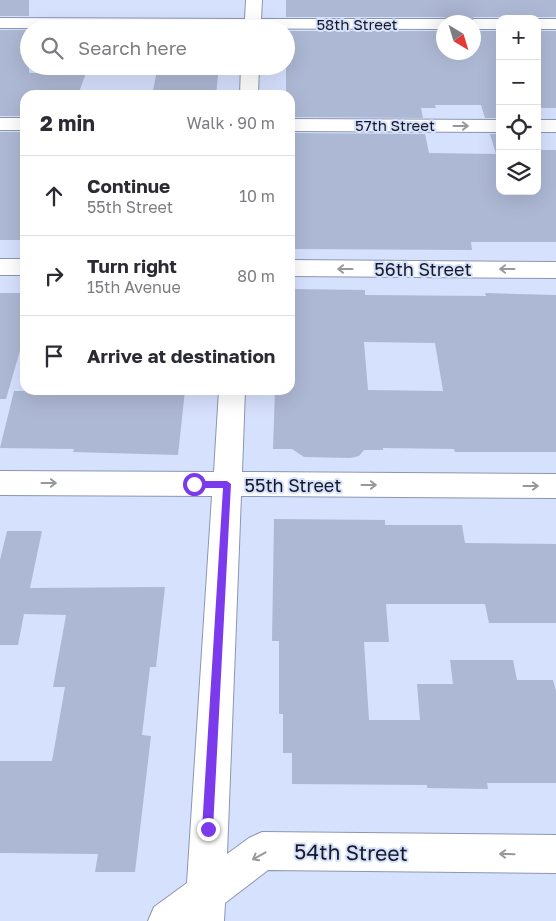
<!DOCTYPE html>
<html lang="en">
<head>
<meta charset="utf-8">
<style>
	body { margin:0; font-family:"Golos Text",sans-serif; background:#f2f2f3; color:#2b2b33 }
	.controls { position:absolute; right:15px; top:15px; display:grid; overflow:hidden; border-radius:10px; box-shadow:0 5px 20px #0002 }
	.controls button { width:45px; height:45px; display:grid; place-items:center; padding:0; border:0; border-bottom:1px solid #e1e1e2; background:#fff; color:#2b2b33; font:25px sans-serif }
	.compass { position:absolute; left:436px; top:15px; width:45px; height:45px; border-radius:50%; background:#fff; box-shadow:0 5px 20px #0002; rotate:142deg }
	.stop { position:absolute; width:15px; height:15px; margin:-11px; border:4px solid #7c3aed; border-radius:50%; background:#fff }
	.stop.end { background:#7c3aed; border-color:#fff; box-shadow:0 1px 5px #0008 }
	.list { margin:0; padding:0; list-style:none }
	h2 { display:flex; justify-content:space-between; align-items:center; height:65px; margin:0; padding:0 20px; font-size:21px }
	h2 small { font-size:16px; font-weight:400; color:#7c7c81 }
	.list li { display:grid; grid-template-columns:32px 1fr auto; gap:15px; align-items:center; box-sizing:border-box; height:80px; padding:0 20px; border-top:1px solid #e1e1e2 }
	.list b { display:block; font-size:19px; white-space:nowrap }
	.list p { margin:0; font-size:16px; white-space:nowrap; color:#7c7c81 }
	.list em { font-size:16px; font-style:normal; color:#7c7c81 }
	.icon { flex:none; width:28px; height:28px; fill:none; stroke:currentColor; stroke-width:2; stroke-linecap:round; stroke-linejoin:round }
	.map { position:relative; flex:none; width:556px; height:921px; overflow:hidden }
	.search { position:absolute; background:#fff; box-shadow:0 5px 20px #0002; left:20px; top:20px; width:275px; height:55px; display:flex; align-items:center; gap:12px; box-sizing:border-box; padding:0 18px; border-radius:28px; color:#7c7c81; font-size:19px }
	.panel { position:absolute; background:#fff; box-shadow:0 5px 20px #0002; left:20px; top:90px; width:275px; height:305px; border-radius:15px }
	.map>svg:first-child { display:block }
</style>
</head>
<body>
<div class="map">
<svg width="556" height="921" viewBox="0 0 556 921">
	<rect width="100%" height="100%" fill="#d6e1fe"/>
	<g fill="#adb8d4" fill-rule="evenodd">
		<rect x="0" y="0" width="29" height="16"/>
		<polygon points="286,0 556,0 556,17 474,17 465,22 453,22 444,17 286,17"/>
		<polygon points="0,30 29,30 29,73 86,73 78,95 25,95 25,116 0,116"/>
		<polygon points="286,31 444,31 444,52 474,52 474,31 500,31 500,118 485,118 481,105 435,105 436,108 421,108 423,118 290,117 290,95 286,95"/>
		<rect x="537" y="31" width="19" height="77"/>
		<polygon points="158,66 219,66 216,95 152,95"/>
		<rect x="0" y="132" width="25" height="108"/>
		<polygon points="290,133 425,134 429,153 496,154 490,134 500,134 500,191 537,191 537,150 556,150 556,242 471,242 472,250 290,249"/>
		<path d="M290,289L365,290V295L486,296L485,293L556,295V452H455L454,449L383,448V450H364L359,456L350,458L304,457L292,449H273L275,390H290ZM364,342L435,343L443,391L368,390Z"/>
		<polygon points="0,293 25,293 25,333 6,399 0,399"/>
		<polygon points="185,390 178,455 73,452 74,449 0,448 14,391"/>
		<polygon points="274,519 385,520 385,525 462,525 465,543 556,544 556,623 489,623 485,604 386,604 389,642 364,642 369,720 420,720 417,684 453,684 450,660 513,660 517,680 553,680 556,691 556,783 487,783 488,789 427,788 427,785 292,784 292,753 283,753 283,714 279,714 279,641 272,641"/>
		<polygon points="7,531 42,531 30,588 165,587 156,667 150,667 142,735 151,736 135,872 95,872 98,854 0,853 0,761 52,761 65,687 53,687 66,615 24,614 18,645 0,645 0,560"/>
	</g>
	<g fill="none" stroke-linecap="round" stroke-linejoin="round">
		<g stroke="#8c96b1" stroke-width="2">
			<g id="minor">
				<polygon points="246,0 262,0 261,19 444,19 451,22 444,22 444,29 0,28 0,18 245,19"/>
				<polygon points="474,19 500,19 500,29 474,29 474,22 467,22"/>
				<rect x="537" y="19" width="19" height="10"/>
				<polygon points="241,66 259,66 258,95 240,95"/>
				<rect x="0" y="118" width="25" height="12"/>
				<polygon points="290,119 500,120 500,132 290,131"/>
				<rect x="537" y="120" width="19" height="12"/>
				<rect x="0" y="259" width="25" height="16"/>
				<polygon points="290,260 556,262 556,278 290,276"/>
				<polygon points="219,390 245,390 242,472 556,474 556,498 241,496 227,854 249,838 262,832 556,835 556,873 268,870 225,903 224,921 148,921 154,907 187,883 212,496 0,495 0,471 214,472"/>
			</g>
		</g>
		<use href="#minor" fill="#fff" fill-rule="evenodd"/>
	</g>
	<defs><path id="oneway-shaft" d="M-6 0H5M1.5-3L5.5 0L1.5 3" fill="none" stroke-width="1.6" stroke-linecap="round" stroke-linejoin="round" transform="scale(1.25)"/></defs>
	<g stroke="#97989c">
		<use href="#oneway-shaft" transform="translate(461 126)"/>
		<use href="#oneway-shaft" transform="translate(345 269) rotate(-180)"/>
		<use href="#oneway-shaft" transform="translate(507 269) rotate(-180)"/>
		<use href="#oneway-shaft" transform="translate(49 483)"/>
		<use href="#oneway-shaft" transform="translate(369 485)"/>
		<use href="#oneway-shaft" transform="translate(531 486)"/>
		<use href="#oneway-shaft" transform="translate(507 854) rotate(-179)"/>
		<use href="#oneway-shaft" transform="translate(259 856) rotate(151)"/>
	</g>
	<polygon fill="#7c3aed" points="194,481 227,481 231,484 213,829 208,834 202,829 223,488 194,488 190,484"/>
	<g text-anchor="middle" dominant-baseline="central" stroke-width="4" stroke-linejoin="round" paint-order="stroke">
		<g font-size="15" fill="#171a24" stroke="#d6e1fe">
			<text x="357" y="24">58th Street</text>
			<text x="395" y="125">57th Street</text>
		</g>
		<g font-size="18" fill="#171a24" stroke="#d6e1fe">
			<text x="423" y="269">56th Street</text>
			<text x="293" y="485">55th Street</text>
		</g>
		<g font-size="21" fill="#171a24" stroke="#d6e1fe">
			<text transform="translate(351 852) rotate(1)">54th Street</text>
		</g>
	</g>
</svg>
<div class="controls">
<button>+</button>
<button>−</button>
<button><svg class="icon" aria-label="locate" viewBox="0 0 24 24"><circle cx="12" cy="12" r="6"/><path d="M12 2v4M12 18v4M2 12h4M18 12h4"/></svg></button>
<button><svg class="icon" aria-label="layers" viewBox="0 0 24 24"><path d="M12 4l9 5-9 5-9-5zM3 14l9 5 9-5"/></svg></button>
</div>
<svg class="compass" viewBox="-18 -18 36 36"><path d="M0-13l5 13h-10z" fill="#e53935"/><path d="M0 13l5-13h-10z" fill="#7c7c81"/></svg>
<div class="stop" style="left:194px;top:484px"></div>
<div class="stop end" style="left:208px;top:829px"></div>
<div class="search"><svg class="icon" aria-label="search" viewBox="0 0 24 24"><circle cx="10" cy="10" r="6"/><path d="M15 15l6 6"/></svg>Search here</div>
<section class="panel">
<h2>2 min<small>Walk · 90 m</small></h2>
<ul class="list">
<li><svg class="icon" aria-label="ahead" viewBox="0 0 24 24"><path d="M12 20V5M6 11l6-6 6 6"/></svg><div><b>Continue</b><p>55th Street</p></div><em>10 m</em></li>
<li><svg class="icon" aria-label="right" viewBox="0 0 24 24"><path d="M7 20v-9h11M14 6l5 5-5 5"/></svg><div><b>Turn right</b><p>15th Avenue</p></div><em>80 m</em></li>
<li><svg class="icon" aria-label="arrive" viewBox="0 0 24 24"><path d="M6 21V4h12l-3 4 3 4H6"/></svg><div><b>Arrive at destination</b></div></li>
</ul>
</section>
</div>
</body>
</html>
